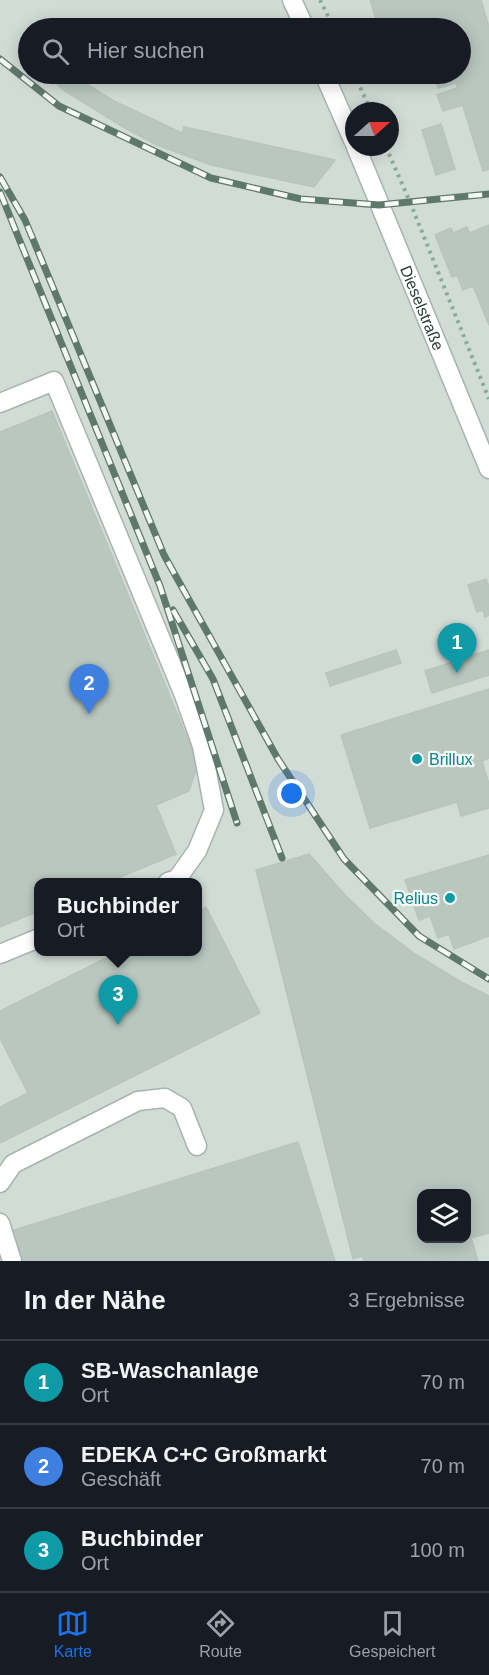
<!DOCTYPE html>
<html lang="de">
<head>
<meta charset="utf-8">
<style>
	body { margin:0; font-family:Helvetica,sans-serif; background:#20242c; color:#f1f3f6 }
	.controls { position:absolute; right:18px; bottom:18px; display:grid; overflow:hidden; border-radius:12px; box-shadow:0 3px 15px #0003 }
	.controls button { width:54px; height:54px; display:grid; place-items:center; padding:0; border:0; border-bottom:2px solid #363941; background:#171b24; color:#f1f3f6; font:30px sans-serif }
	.compass { position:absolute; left:345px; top:102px; width:54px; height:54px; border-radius:50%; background:#171b24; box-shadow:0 3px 15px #0003; rotate:69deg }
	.you { position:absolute; left:292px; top:794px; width:21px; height:21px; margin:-15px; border:4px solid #fff; border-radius:50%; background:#1a73e8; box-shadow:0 0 0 9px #1a73e833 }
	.badge { display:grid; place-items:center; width:39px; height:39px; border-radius:50%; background:#1a73e8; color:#fff; font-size:20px; font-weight:700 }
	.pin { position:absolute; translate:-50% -50px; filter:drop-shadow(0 2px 3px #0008) }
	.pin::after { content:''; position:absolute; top:32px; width:21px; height:18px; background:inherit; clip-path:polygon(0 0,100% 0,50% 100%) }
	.popup { position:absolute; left:34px; top:878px; width:168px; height:78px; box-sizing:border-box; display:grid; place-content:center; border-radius:12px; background:#171b24; filter:drop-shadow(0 2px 4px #0005); font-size:20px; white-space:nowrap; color:#9ea1a6 }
	.popup b { font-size:22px; color:#f1f3f6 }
	.popup::after { content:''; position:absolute; left:50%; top:100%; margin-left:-12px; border:12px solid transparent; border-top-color:#171b24 }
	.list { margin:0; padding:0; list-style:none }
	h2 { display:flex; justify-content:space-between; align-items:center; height:78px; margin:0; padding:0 24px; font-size:26px }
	h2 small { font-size:20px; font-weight:400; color:#9ea1a6 }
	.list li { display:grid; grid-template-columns:39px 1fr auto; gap:18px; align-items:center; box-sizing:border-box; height:84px; padding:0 24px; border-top:2px solid #363941 }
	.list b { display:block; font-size:22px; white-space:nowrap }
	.list p { margin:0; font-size:20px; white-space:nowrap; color:#9ea1a6 }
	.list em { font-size:20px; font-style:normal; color:#9ea1a6 }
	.icon { flex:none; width:33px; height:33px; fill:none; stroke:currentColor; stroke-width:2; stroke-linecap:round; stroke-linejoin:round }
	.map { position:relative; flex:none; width:489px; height:1261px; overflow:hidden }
	.search { position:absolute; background:#171b24; box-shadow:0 3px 15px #0003; left:18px; right:18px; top:18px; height:66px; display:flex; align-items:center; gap:15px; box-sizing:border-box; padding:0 21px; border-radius:33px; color:#9ea1a6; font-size:22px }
	.sheet { height:330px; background:#171b24 }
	nav { display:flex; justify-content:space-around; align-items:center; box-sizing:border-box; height:84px; border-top:2px solid #363941; background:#171b24; font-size:16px; color:#9ea1a6 }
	nav a { display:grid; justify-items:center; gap:3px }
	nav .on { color:#1a73e8 }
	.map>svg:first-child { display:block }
</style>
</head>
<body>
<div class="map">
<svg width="489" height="1261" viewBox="0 0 489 1261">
	<rect width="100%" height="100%" fill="#e4ece7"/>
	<path fill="#d2dcd6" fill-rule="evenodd" d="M0,0H489V1261H0ZM28,28H460V74H28ZM354,111H390V147H354ZM39,882H198V952H39ZM422,1194H466V1238H422Z"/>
	<g fill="#b9c7c0" stroke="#b6c5bd" stroke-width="1.5" fill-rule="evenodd">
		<polygon points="370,0 481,0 489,27 489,169 483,171 456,83 438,88 434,74 460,74 460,28 379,28"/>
		<polygon points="28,40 28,62 18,53"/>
		<polygon points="48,74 71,74 112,100 182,133 184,127 335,160 314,187 211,165 157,145 123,127 65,91 47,76"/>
		<polygon points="393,74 424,74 395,82"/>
		<polygon points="457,88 463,105 443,111 437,95"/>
		<polygon points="441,124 455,169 436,175 422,130"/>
		<polygon points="489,225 489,325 473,286 463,290 457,275 452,277 435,235 451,228 453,233 467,227 469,233"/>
		<polygon points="52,411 198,764 189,791 156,805 176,854 108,882 39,882 39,911 0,927 0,432"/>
		<polygon points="486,579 489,587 489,615 485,617 483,610 477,612 468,585"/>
		<polygon points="396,650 401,663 330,686 326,673"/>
		<polygon points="489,650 489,675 432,693 425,671"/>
		<polygon points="489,689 489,758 482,761 489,784 489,808 461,816 457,802 370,828 341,735"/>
		<path d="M309,854L345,895L374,923L415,954L461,982L489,996V1233L471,1238L478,1261H364L362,1256L353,1259L256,870ZM422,1194H466V1238H422Z"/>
		<polygon points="489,855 489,936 454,949 449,934 438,938 430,916 419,920 405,880"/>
		<polygon points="206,907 260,1013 0,1143 0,1107 28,1093 0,1038 0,1011 118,952 198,952 198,912"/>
		<polygon points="298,1142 335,1261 17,1261 8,1232"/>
	</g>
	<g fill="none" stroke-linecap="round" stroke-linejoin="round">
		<g stroke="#a7b4ad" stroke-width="21">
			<g id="minor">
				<polyline points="292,0 305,28"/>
				<polyline points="324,74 354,142"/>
				<path id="s1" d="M356,147L489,469"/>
				<polyline points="0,403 54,381 184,695 202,746 214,810 197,851 177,879 168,882"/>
				<polyline points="0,954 39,938"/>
				<polyline points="0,1183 13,1164 138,1101 165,1098 182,1108 197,1146"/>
				<polyline points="0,1223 12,1261"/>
			</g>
		</g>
		<g stroke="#86ad9c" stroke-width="4" stroke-dasharray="3 4.5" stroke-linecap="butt">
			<polyline points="320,0 334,28"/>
			<polyline points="354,74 371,111"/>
			<polyline points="386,147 410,202 489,399"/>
		</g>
		<use href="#minor" stroke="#fff" stroke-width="18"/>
		<g stroke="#5f786e" stroke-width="7">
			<g id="rail">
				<polyline points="0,59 59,106 211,178 301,199 379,205 489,194"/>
				<polyline points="0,177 25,220 164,555 278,759 344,859 419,936 489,979"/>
				<polyline points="0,192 160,586 237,823"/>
				<polyline points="173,610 213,679 282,858"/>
			</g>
		</g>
		<use href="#rail" stroke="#f4f9f6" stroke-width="4.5" stroke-dasharray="14" stroke-linecap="butt"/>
	</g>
	<g fill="#0f9aa8" stroke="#f4f9f6" stroke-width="2">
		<circle cx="417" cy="759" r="6"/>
		<circle cx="450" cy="898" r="6"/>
	</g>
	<g text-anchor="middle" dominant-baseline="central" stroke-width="4.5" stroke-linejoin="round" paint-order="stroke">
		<g font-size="16" fill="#243c33" stroke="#f4f9f6">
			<text stroke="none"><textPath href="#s1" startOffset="174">Dieselstraße</textPath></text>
		</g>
		<g font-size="16" fill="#0d838f" stroke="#f4f9f6" text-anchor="start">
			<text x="429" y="759">Brillux</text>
			<text x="438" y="898" text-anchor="end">Relius</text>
		</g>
	</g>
</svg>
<div class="controls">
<button><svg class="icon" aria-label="layers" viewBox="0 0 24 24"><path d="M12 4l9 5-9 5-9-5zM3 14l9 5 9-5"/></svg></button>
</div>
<svg class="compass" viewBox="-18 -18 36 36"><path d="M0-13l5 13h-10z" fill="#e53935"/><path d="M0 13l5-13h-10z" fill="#9ea1a6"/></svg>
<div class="you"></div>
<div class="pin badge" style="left:457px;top:673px;background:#0f9aa8">1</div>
<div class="pin badge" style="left:89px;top:714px;background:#3f7fe0">2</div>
<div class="pin badge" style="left:118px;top:1025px;background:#0f9aa8">3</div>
<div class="popup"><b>Buchbinder</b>Ort</div>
<div class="search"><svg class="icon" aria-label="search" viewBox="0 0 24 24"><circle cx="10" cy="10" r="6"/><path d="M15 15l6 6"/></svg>Hier suchen</div>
</div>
<section class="sheet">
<h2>In der Nähe<small>3 Ergebnisse</small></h2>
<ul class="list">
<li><span class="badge" style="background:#0f9aa8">1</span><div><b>SB-Waschanlage</b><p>Ort</p></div><em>70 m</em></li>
<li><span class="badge" style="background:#3f7fe0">2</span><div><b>EDEKA C+C Großmarkt</b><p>Geschäft</p></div><em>70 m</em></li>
<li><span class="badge" style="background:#0f9aa8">3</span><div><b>Buchbinder</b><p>Ort</p></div><em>100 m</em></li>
</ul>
</section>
<nav>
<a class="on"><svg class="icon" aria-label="map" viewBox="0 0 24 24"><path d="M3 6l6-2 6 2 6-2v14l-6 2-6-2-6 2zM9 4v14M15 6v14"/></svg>Karte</a>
<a><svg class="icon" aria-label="directions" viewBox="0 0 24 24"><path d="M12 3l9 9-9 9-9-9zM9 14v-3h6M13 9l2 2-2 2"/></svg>Route</a>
<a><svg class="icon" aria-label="saved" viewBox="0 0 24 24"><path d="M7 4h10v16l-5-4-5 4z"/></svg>Gespeichert</a>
</nav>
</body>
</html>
